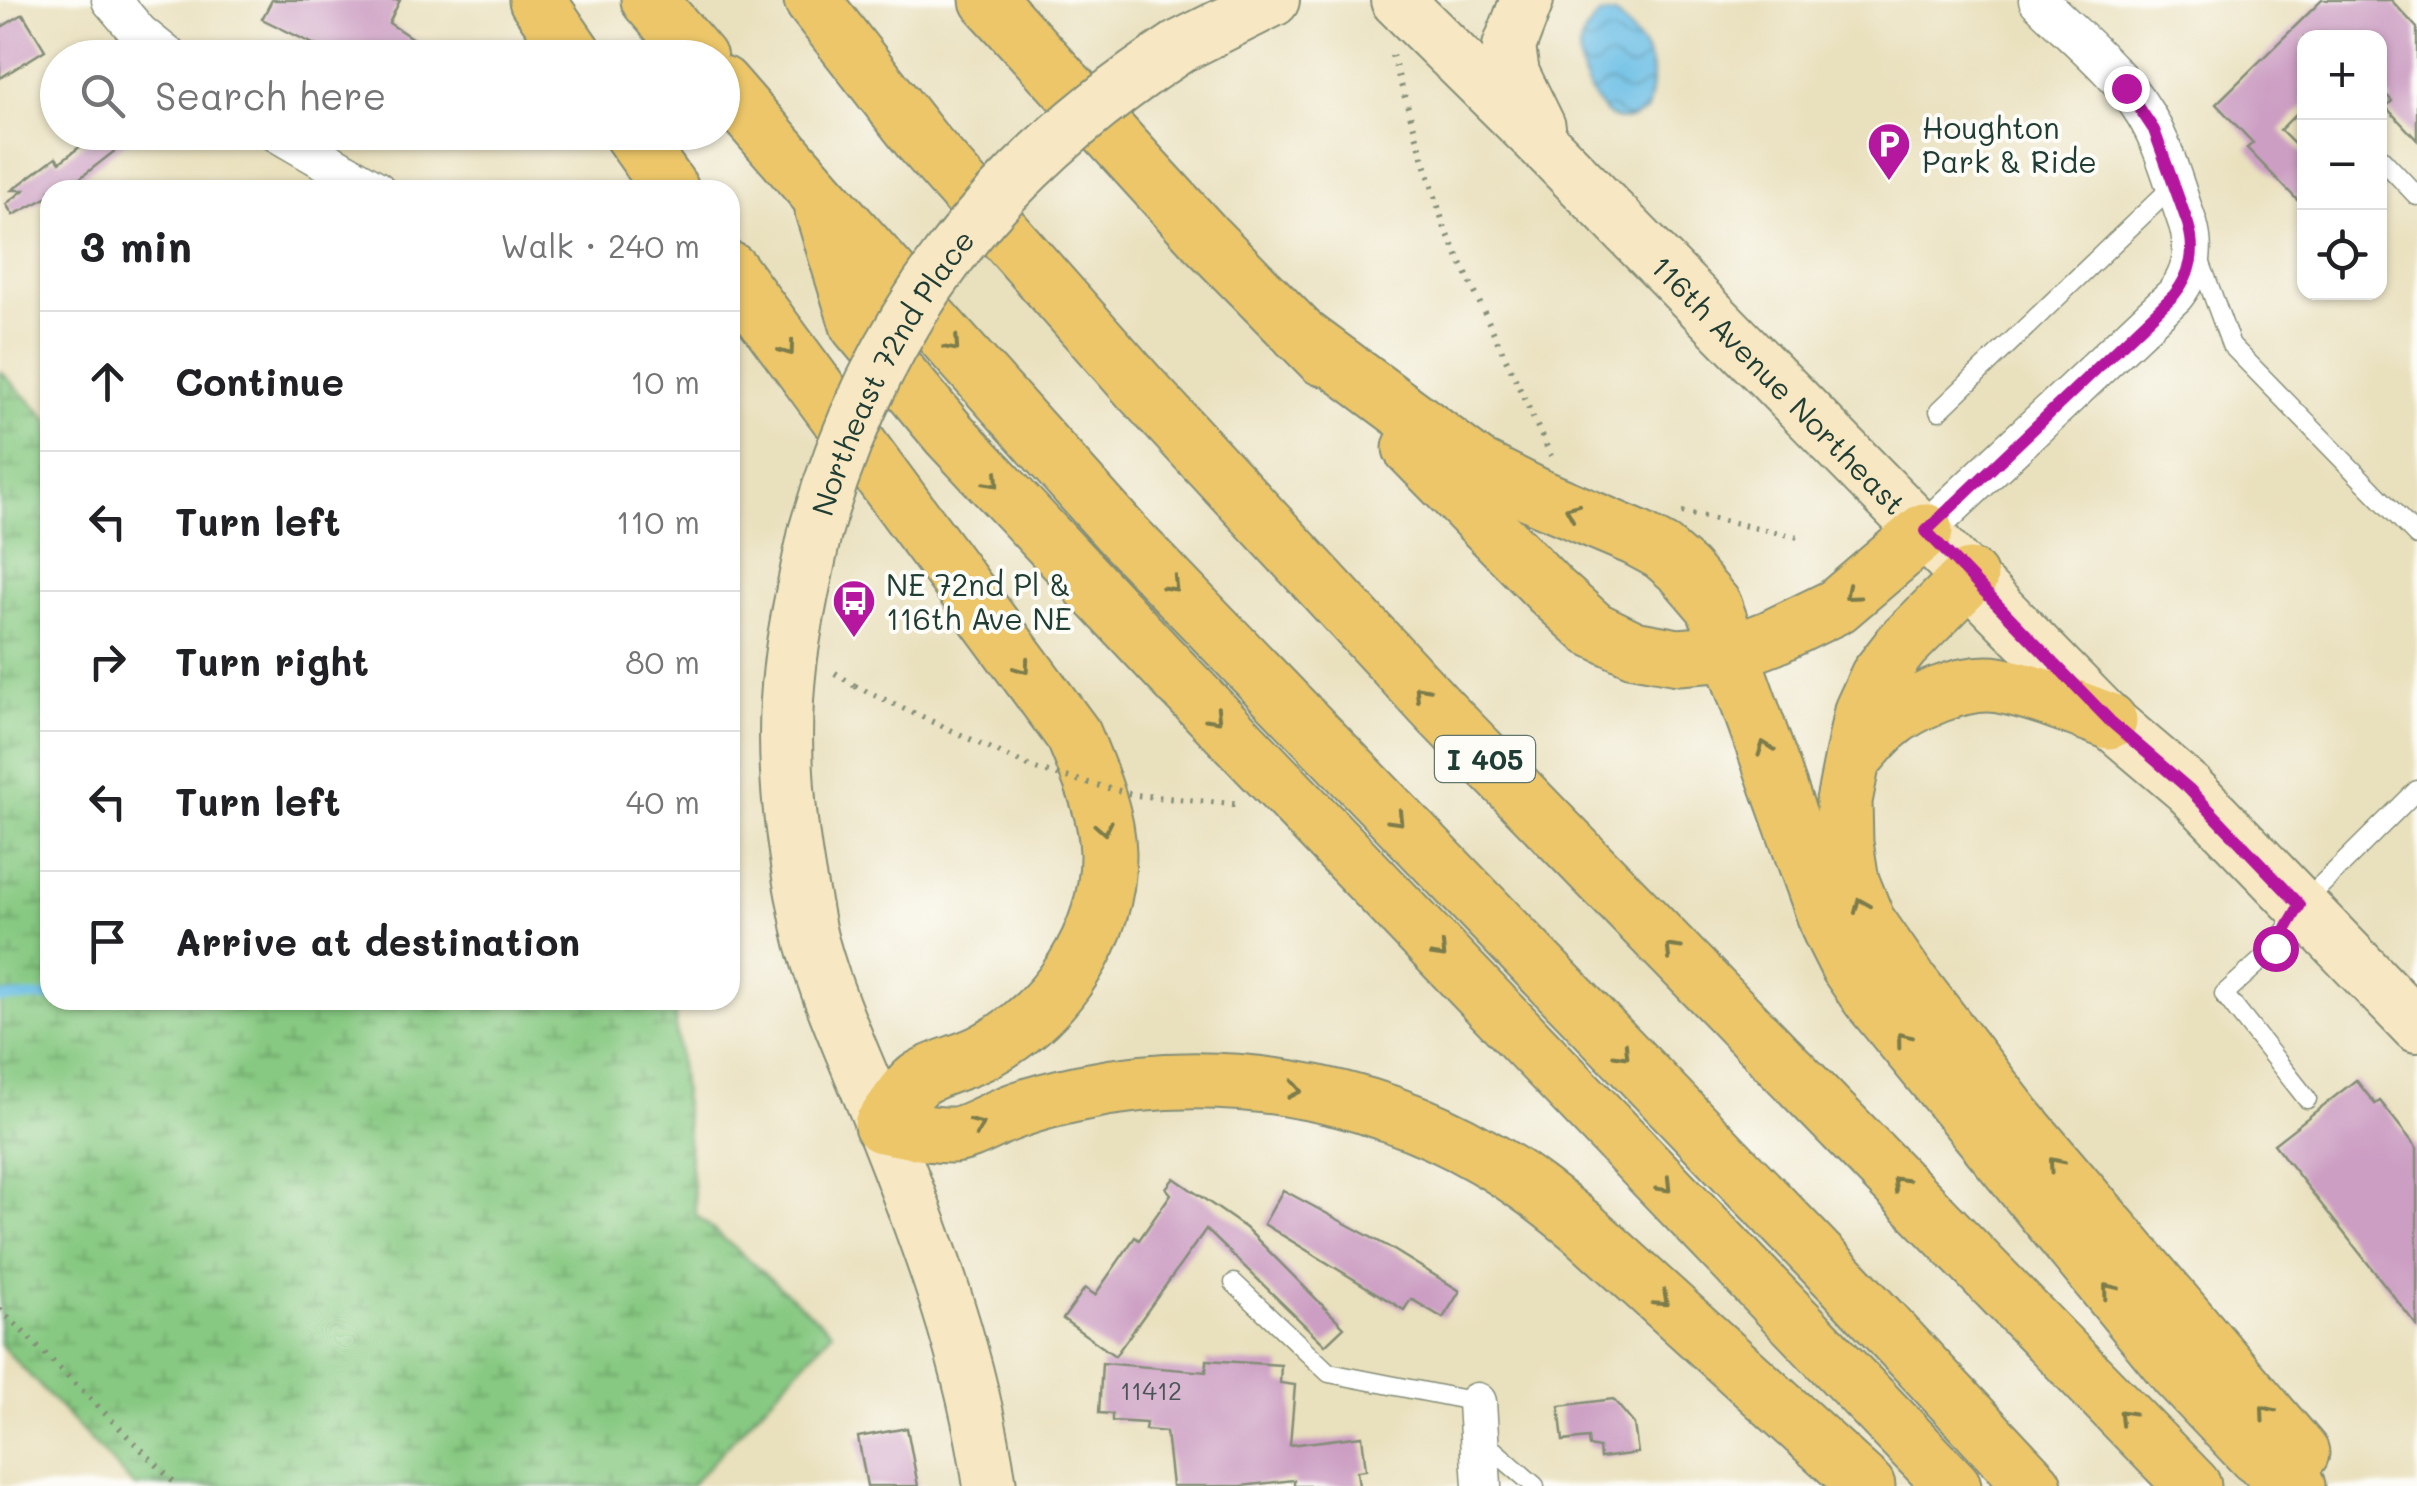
<!DOCTYPE html>
<html lang="en">
<head>
<meta charset="utf-8">
<style>
	body { margin:0; font-family:Mali,sans-serif; background:#f2f2f2; color:#202124 }
	.controls { position:absolute; right:30px; top:30px; display:grid; overflow:hidden; border-radius:20px; box-shadow:0 2px 8px #0004 }
	.controls button { width:90px; height:90px; display:grid; place-items:center; padding:0; border:0; border-bottom:2px solid #e0e0e0; background:#fff; color:#202124; font:50px sans-serif }
	.stop { position:absolute; width:30px; height:30px; margin:-22px; border:8px solid #b5179e; border-radius:50%; background:#fff }
	.stop.end { background:#b5179e; border-color:#fff; box-shadow:0 2px 10px #0008 }
	.list { margin:0; padding:0; list-style:none }
	h2 { display:flex; justify-content:space-between; align-items:center; height:130px; margin:0; padding:0 40px; font-size:42px }
	h2 small { font-size:32px; font-weight:400; color:#757577 }
	.list li { display:grid; grid-template-columns:65px 1fr auto; gap:30px; align-items:center; box-sizing:border-box; height:140px; padding:0 40px; border-top:2px solid #e0e0e0 }
	.list b { display:block; font-size:38px; white-space:nowrap }
	.list em { font-size:32px; font-style:normal; color:#757577 }
	.icon { flex:none; width:55px; height:55px; fill:none; stroke:currentColor; stroke-width:2; stroke-linecap:round; stroke-linejoin:round }
	.map { position:relative; flex:none; width:2417px; height:1486px; overflow:hidden }
	.search { position:absolute; background:#fff; box-shadow:0 2px 8px #0004; left:40px; top:40px; width:700px; height:110px; display:flex; align-items:center; gap:25px; box-sizing:border-box; padding:0 35px; border-radius:55px; color:#757577; font-size:38px }
	.panel { position:absolute; background:#fff; box-shadow:0 2px 8px #0004; left:40px; top:180px; width:700px; height:830px; border-radius:30px }
	.map>svg:first-child { display:block }
</style>
</head>
<body>
<div class="map">
<svg width="2417" height="1486" viewBox="0 0 2417 1486">
	<defs>
		<pattern id="wetland-marsh" width="20" height="14" patternUnits="userSpaceOnUse" patternTransform="scale(2.5)"><rect width="20" height="14" fill="#87c982"/><path d="M1 5h8M5 5V1M11 12h8M15 12V8" fill="none" stroke="#6ea46b"/></pattern>
		<pattern id="water-waves" width="16" height="10" patternUnits="userSpaceOnUse" patternTransform="scale(2.5)"><rect width="16" height="10" fill="#69bde5"/><path d="M0 5q4-4 8 0t8 0" fill="none" stroke="#569bba"/></pattern>
	</defs>
	<rect width="100%" height="100%" fill="#fdfcf7"/>
	<filter id="ink" filterUnits="userSpaceOnUse"><feTurbulence type="fractalNoise" baseFrequency=".01" numOctaves="2"/><feDisplacementMap in="SourceGraphic" scale="20" xChannelSelector="R" yChannelSelector="G"/><feConvolveMatrix kernelMatrix="1 2 1 2 8 2 1 2 1" color-interpolation-filters="sRGB"/></filter>
	<filter id="wash" filterUnits="userSpaceOnUse"><feTurbulence type="fractalNoise" baseFrequency=".0048" numOctaves="4" result="noise"/><feDisplacementMap in="SourceGraphic" scale="40" xChannelSelector="R" yChannelSelector="G"/><feGaussianBlur stdDeviation="2.25" result="paint"/><feColorMatrix in="noise" values="0 0 0 0 0 0 0 0 0 0 0 0 0 0 0 0 0 1.4 0 .05"/><feComposite in="paint" operator="in"/></filter>
	<g filter="url(#wash)">
		<rect width="100%" height="100%" fill="#e9e0bd"/>
		<polygon fill="url(#wetland-marsh)" stroke="#53835b" stroke-width="2.5" points="0,371 50,421 50,1000 673,1000 696,1215 832,1332 690,1486 134,1486 0,1344"/>
		<path fill="url(#water-waves)" stroke="#447d8c" stroke-width="2.5" d="M1616,14C1650,51 1659,61 1647,111C1638,116 1627,122 1616,119C1595,114 1573,63 1581,42C1584,32 1592,23 1599,15Z"/>
		<g fill="none" stroke-linecap="round" stroke-linejoin="round">
			<polyline stroke="#69bde5" stroke-width="10" points="0,998 50,997"/>
		</g>
		<g id="blocks">
			<g fill="#cc9ec3">
				<polygon points="272,0 400,0 389,23 442,58 342,58 262,19"/>
				<polygon points="2322,0 2391,0 2417,28 2417,140 2386,107 2392,101 2380,88 2380,38 2304,38 2304,106 2280,130 2304,154 2304,207 2247,148 2253,143 2216,104"/>
				<polygon points="23,14 45,50 0,78 0,28"/>
				<polygon points="99,132 139,132 75,182 81,190 50,190 50,196 13,215 6,204 24,190 12,190 56,157 60,162"/>
				<polygon points="2356,1080 2375,1104 2380,1101 2417,1148 2417,1326 2274,1144"/>
				<polygon points="1174,1178 1246,1228 1344,1327 1325,1345 1206,1229 1115,1356 1063,1319 1085,1288 1095,1295 1135,1237 1139,1240 1171,1194 1166,1188"/>
				<polygon points="1283,1190 1389,1247 1460,1291 1443,1318 1411,1299 1404,1310 1264,1224"/>
				<polygon points="1207,1360 1281,1365 1280,1383 1295,1385 1290,1445 1362,1436 1366,1470 1357,1471 1359,1486 1294,1486 1294,1480 1241,1486 1172,1486 1166,1432 1145,1430 1146,1423 1112,1421 1112,1414 1099,1413 1102,1363 1206,1372"/>
				<polygon points="1613,1399 1634,1424 1638,1453 1600,1458 1599,1448 1589,1446 1588,1438 1563,1441 1559,1406"/>
				<polygon points="907,1428 918,1486 867,1486 858,1437"/>
			</g>
		</g>
	</g>
	<g filter="url(#ink)">
		<use href="#blocks" fill-opacity="0" stroke="#848e78" stroke-width="2.5"/>
		<g fill="none" stroke-linecap="round" stroke-linejoin="round">
			<g stroke="#848e78" stroke-width="21">
				<g id="lane">
					<polyline points="2380,157 2417,196"/>
					<polyline points="2199,258 2231,345 2417,536"/>
					<polyline points="1939,411 2174,185"/>
					<polyline points="2307,1099 2224,994 2275,948 2301,905 2417,790"/>
					<polyline points="1234,1283 1329,1373 1477,1402"/>
					<polyline points="1483,1441 1535,1486"/>
				</g>
			</g>
			<g stroke="#848e78" stroke-width="41">
				<g id="street">
					<polyline points="111,0 139,33 170,58"/>
					<polyline points="276,132 376,190"/>
					<path d="M1925,531L2175,295C2192,273 2196,251 2188,224C2175,188 2165,147 2145,114C2121,74 2072,34 2038,0"/>
					<polyline points="1477,1402 1482,1486"/>
				</g>
			</g>
			<g stroke="#848e78" stroke-width="56">
				<g id="secondary">
					<path id="s1" d="M1397,0L1550,151L2109,721L2189,789L2417,1026"/>
					<polyline points="1527,0 1509,47 1513,74 1539,127"/>
					<polyline points="1179,47 1273,0"/>
					<path d="M815,532C806,576 795,621 790,666C781,742 788,819 802,893C806,910 808,929 813,945C830,1006 858,1064 881,1123C928,1241 972,1359 990,1486"/>
				</g>
			</g>
			<g stroke="#848e78" stroke-width="59">
				<g id="highway">
					<polyline points="537,0 577,58"/>
					<polyline points="649,0 699,58"/>
					<polyline points="812,0 922,141 1140,388 1438,710 2193,1486"/>
					<polyline points="988,0 1205,238 1323,358"/>
					<polyline points="722,84 818,194 1124,536 1846,1285 2034,1486"/>
					<polyline points="630,132 671,190"/>
					<polyline points="823,211 858,325 949,434 1169,669 1953,1486"/>
					<path d="M730,270L1074,736C1089,773 1107,812 1108,853C1109,935 1056,1013 985,1051C965,1062 940,1066 921,1078C908,1086 892,1113 882,1125C904,1129 928,1135 950,1135C965,1136 991,1120 1007,1114C1029,1105 1056,1098 1080,1093C1214,1064 1366,1088 1484,1157C1520,1177 1551,1202 1583,1228L1867,1486"/>
					<polyline points="1299,334 1477,466 1539,497 1636,538 1662,552 1684,571 1714,606 1830,930 1848,966 1869,997 2178,1374 2255,1455 2297,1486"/>
					<polyline points="1411,448 1552,592 1593,629 1634,649 1678,657 1731,653 1771,638 1837,606 1925,531"/>
					<polyline points="1970,577 1902,645 1878,676 1862,711 1844,801 1845,843 1851,881 1867,921 1906,977 2016,1119 2301,1453"/>
					<path d="M1853,759C1864,748 1873,735 1885,725C1910,703 1965,679 1999,685C2037,692 2074,708 2109,721"/>
				</g>
			</g>
			<g stroke="#848e78" stroke-width="6" stroke-dasharray="2.5 8" stroke-linecap="butt">
				<polyline points="1392,55 1444,226 1551,456"/>
				<polyline points="1682,512 1803,538"/>
				<polyline points="835,673 855,686"/>
				<polyline points="0,1309 178,1486"/>
			</g>
			<use href="#lane" stroke="#fff" stroke-width="18"/>
			<use href="#street" stroke="#fff" stroke-width="38"/>
			<use href="#secondary" stroke="#f7e8c3" stroke-width="52"/>
			<use href="#highway" stroke="#ecc669" stroke-width="55"/>
			<g stroke="#848e78" stroke-width="56" stroke-linecap="butt">
				<g id="secondary-bridge">
					<path id="s2" d="M815,532C877,317 992,169 1179,47"/>
				</g>
			</g>
			<polyline stroke="#848e78" stroke-width="6" stroke-dasharray="2.5 8" stroke-linecap="butt" points="855,686 1035,769 1135,795 1242,805"/>
			<use href="#secondary-bridge" stroke="#f7e8c3" stroke-width="52"/>
		</g>
		<defs><path id="oneway-chevron" d="M-2-3.5L2.5 0L-2 3.5" fill="none" stroke-width="1.6" stroke-linecap="round" stroke-linejoin="round" transform="scale(2.5)"/></defs>
		<g stroke="#7b7b4c">
			<use href="#oneway-chevron" transform="translate(953 345) rotate(48)"/>
			<use href="#oneway-chevron" transform="translate(788 349) rotate(54)"/>
			<use href="#oneway-chevron" transform="translate(993 481) rotate(47)"/>
			<use href="#oneway-chevron" transform="translate(1572 511) rotate(-157)"/>
			<use href="#oneway-chevron" transform="translate(1172 585) rotate(46)"/>
			<use href="#oneway-chevron" transform="translate(1851 594) rotate(140)"/>
			<use href="#oneway-chevron" transform="translate(1023 667) rotate(54)"/>
			<use href="#oneway-chevron" transform="translate(1421 692) rotate(-133)"/>
			<use href="#oneway-chevron" transform="translate(1215 717) rotate(46)"/>
			<use href="#oneway-chevron" transform="translate(1765 748) rotate(-110)"/>
			<use href="#oneway-chevron" transform="translate(1397 819) rotate(46)"/>
			<use href="#oneway-chevron" transform="translate(1104 828) rotate(79)"/>
			<use href="#oneway-chevron" transform="translate(1861 905) rotate(-113)"/>
			<use href="#oneway-chevron" transform="translate(1672 950) rotate(-134)"/>
			<use href="#oneway-chevron" transform="translate(1440 952) rotate(46)"/>
			<use href="#oneway-chevron" transform="translate(1903 1039) rotate(-129)"/>
			<use href="#oneway-chevron" transform="translate(1623 1053) rotate(46)"/>
			<use href="#oneway-chevron" transform="translate(1295 1090) rotate(11)"/>
			<use href="#oneway-chevron" transform="translate(977 1126) rotate(-23)"/>
			<use href="#oneway-chevron" transform="translate(2055 1164) rotate(-130)"/>
			<use href="#oneway-chevron" transform="translate(1899 1183) rotate(-134)"/>
			<use href="#oneway-chevron" transform="translate(1665 1186) rotate(46)"/>
			<use href="#oneway-chevron" transform="translate(2109 1290) rotate(-129)"/>
			<use href="#oneway-chevron" transform="translate(1662 1300) rotate(42)"/>
			<use href="#oneway-chevron" transform="translate(2266 1412) rotate(-130)"/>
			<use href="#oneway-chevron" transform="translate(2125 1416) rotate(-134)"/>
		</g>
	</g>
	<g fill="none" stroke-linecap="round" stroke-linejoin="round" filter="url(#ink)">
		<path stroke="#b5179e" stroke-width="12" d="M2126,88L2154,130L2188,224C2196,251 2192,273 2174,295L1926,531L2110,721L2189,789L2300,905L2275,948"/>
	</g>
	<defs>
		<g id="parking-pin" transform="scale(2.25)"><path d="M0 17L-7.5 6A9.5 9.5 0 1 1 7.5 6Z" fill="#b5179e" stroke="#fdfcf7"/><path d="M-3.5-5.5H1a3.5 3.5 0 0 1 0 7H-1V5.5H-3.5ZM-1-3.4V-.6H.8a1.4 1.4 0 0 0 0-2.8Z" fill="#fff"/></g>
		<g id="bus-pin" transform="scale(2.25)"><path d="M0 17L-7.5 6A9.5 9.5 0 1 1 7.5 6Z" fill="#b5179e" stroke="#fdfcf7"/><path d="M-5-6H5V4H4V6H2V4H-2V6H-4V4H-5ZM-3.5-4V0h7V-4ZM-3.5 1.2v1.5H-2V1.2ZM2 1.2v1.5H3.5V1.2Z" fill="#fff"/></g>
	</defs>
	<g fill-rule="evenodd">
		<use href="#parking-pin" x="1889" y="144"/>
		<use href="#bus-pin" x="854" y="601"/>
	</g>
	<g text-anchor="middle" dominant-baseline="central" stroke-width="8" stroke-linejoin="round" paint-order="stroke">
		<g font-size="25" fill="#4a5558">
			<text x="1151" y="1390">11412</text>
		</g>
		<rect fill="#fdfcf7" stroke="#62766e" stroke-width="2.5" x="1435" y="736" width="100" height="46" rx="8"/>
		<g font-size="28" font-weight="bold" fill="#1f3d34">
			<text x="1485" y="759">I 405</text>
		</g>
		<g font-size="30" fill="#1f3d34" stroke="#fdfcf7" text-anchor="start">
			<text x="1922" y="127">Houghton<tspan x="1922" dy="34">Park &amp; Ride</tspan></text>
			<text x="886" y="584">NE 72nd Pl &amp;<tspan x="886" dy="34">116th Ave NE</tspan></text>
		</g>
		<g font-size="30" fill="#1f3d34" stroke="#fdfcf7">
			<text stroke="none"><textPath href="#s2" startOffset="178">Northeast 72nd Place</textPath></text>
			<text stroke="none"><textPath href="#s1" startOffset="542">116th Avenue Northeast</textPath></text>
		</g>
	</g>
</svg>
<div class="controls">
<button>+</button>
<button>−</button>
<button><svg class="icon" aria-label="locate" viewBox="0 0 24 24"><circle cx="12" cy="12" r="6"/><path d="M12 2v4M12 18v4M2 12h4M18 12h4"/></svg></button>
</div>
<div class="stop" style="left:2275px;top:948px"></div>
<div class="stop end" style="left:2126px;top:88px"></div>
<div class="search"><svg class="icon" aria-label="search" viewBox="0 0 24 24"><circle cx="10" cy="10" r="6"/><path d="M15 15l6 6"/></svg>Search here</div>
<section class="panel">
<h2>3 min<small>Walk · 240 m</small></h2>
<ul class="list">
<li><svg class="icon" aria-label="ahead" viewBox="0 0 24 24"><path d="M12 20V5M6 11l6-6 6 6"/></svg><div><b>Continue</b></div><em>10 m</em></li>
<li><svg class="icon" aria-label="left" viewBox="0 0 24 24"><path d="M17 20v-9H6M10 6l-5 5 5 5"/></svg><div><b>Turn left</b></div><em>110 m</em></li>
<li><svg class="icon" aria-label="right" viewBox="0 0 24 24"><path d="M7 20v-9h11M14 6l5 5-5 5"/></svg><div><b>Turn right</b></div><em>80 m</em></li>
<li><svg class="icon" aria-label="left" viewBox="0 0 24 24"><path d="M17 20v-9H6M10 6l-5 5 5 5"/></svg><div><b>Turn left</b></div><em>40 m</em></li>
<li><svg class="icon" aria-label="arrive" viewBox="0 0 24 24"><path d="M6 21V4h12l-3 4 3 4H6"/></svg><div><b>Arrive at destination</b></div></li>
</ul>
</section>
</div>
</body>
</html>
